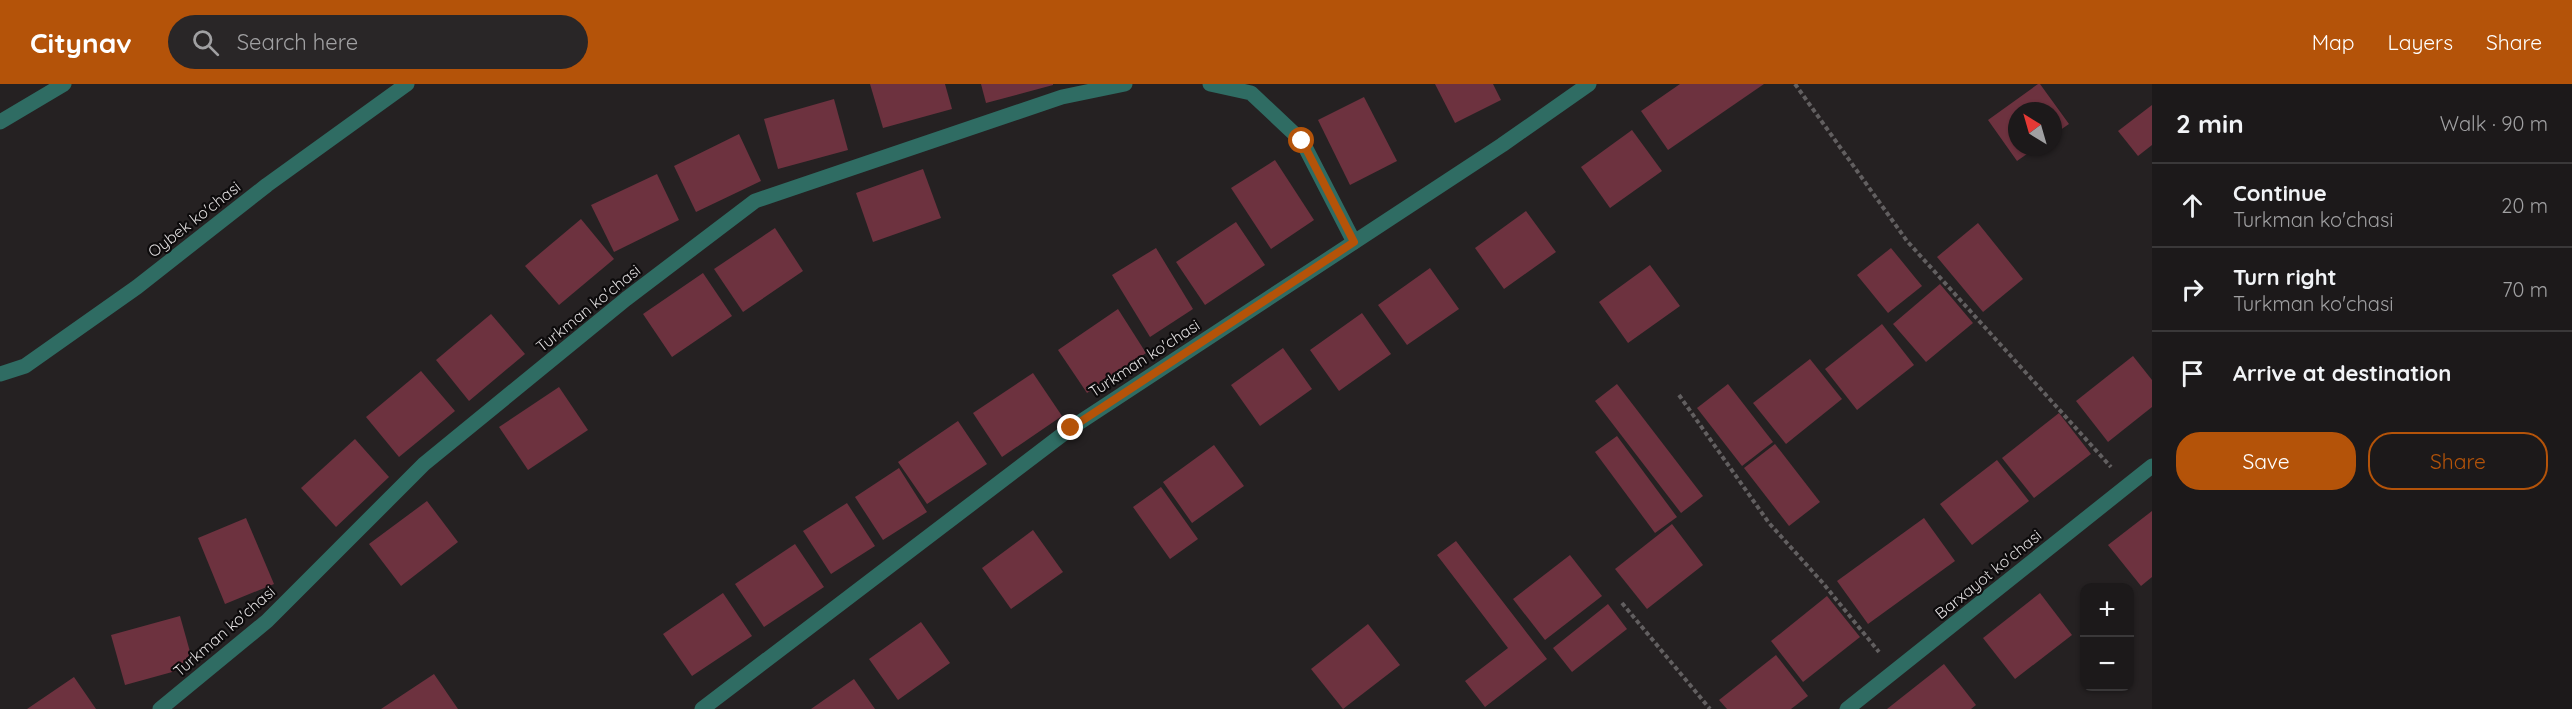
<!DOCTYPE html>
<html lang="en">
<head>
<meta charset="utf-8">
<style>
	body { margin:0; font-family:Quicksand,sans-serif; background:#292627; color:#f1f3f6 }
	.controls { position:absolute; right:18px; bottom:18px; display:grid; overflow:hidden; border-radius:12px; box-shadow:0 2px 4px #0004 }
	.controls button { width:54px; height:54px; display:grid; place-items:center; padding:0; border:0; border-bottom:2px solid #3a3839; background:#1c191a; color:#f1f3f6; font:30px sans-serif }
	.compass { position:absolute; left:2008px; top:18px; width:54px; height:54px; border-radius:50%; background:#1c191a; box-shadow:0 2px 4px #0004; rotate:323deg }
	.stop { position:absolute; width:18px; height:18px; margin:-14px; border:4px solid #b45309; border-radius:50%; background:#fff }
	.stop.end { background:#b45309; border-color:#fff; box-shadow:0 2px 6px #0008 }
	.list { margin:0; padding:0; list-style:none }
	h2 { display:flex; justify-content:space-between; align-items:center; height:78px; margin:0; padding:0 24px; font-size:26px }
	h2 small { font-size:20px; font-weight:400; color:#a0a0a2 }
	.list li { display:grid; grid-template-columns:39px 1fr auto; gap:18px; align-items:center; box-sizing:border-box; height:84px; padding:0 24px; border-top:2px solid #3a3839 }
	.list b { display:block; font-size:22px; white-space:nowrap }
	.list p { margin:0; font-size:20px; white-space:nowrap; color:#a0a0a2 }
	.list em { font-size:20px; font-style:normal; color:#a0a0a2 }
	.actions { display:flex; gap:12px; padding:18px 24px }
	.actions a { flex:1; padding:14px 0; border:2px solid #b45309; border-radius:24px; text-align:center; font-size:21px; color:#b45309 }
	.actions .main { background:#b45309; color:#fff }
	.icon { flex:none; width:33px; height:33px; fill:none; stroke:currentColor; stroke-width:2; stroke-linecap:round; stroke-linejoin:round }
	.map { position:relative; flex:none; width:2152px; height:625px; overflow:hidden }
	header { display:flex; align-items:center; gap:36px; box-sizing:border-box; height:84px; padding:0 30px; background:#b45309; color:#fff }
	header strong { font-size:28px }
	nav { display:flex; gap:33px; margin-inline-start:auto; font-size:21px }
	.search { width:420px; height:54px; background:#292627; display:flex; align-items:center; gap:15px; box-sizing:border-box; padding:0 21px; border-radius:33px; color:#a0a0a2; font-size:22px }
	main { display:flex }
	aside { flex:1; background:#1c191a }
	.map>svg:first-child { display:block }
</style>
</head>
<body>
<header>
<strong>Citynav</strong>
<div class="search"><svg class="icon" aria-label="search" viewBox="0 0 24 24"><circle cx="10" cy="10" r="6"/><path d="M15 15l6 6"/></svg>Search here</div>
<nav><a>Map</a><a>Layers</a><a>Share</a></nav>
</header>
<main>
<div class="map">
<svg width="2152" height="625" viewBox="0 0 2152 625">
	<rect width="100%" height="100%" fill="#252122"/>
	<g fill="#6d323f">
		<polygon points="870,0 945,0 952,25 883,44"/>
		<polygon points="981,0 1053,0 1053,1 986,19"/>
		<polygon points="1435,0 1493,0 1501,16 1455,39"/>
		<polygon points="1680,0 1764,0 1668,66 1641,27"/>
		<polygon points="2038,0 2040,0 2069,40 2053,51 2053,27 2017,27 2017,63 2037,63 2017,77 1988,36"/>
		<polygon points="1364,13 1397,77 1350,101 1318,36"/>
		<polygon points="834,15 848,66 778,85 764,35"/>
		<polygon points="2152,21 2152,61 2138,72 2118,47"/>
		<polygon points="1632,46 1662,87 1610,124 1581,83"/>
		<polygon points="739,50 761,97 696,128 674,82"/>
		<polygon points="1275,76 1314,136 1271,165 1231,104"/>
		<polygon points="923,85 941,134 873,158 856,109"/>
		<polygon points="657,90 679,136 614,168 591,121"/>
		<polygon points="1526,127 1556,168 1504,205 1475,164"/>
		<polygon points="581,135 614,175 559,221 525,182"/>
		<polygon points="1236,138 1265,181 1205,221 1176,178"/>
		<polygon points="1978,139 2023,195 1983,228 1937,173"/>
		<polygon points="775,144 803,187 743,228 714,185"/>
		<polygon points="1156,164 1193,225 1150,253 1112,191"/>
		<polygon points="1891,164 1922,202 1888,229 1857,191"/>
		<polygon points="1650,181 1680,222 1628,259 1599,218"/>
		<polygon points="1430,184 1459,225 1407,261 1378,221"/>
		<polygon points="703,189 732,232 672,273 643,230"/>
		<polygon points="1940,200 1973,239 1926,278 1893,240"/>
		<polygon points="1118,225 1146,269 1087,309 1058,266"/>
		<polygon points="1362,229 1391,270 1339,307 1310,266"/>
		<polygon points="491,230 525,270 469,317 436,276"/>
		<polygon points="1882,240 1914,281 1857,326 1825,285"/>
		<polygon points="1283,264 1312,305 1260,342 1231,301"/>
		<polygon points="2133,272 2152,296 2152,323 2108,358 2076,317"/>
		<polygon points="1810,275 1842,315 1786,360 1753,319"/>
		<polygon points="421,287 455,327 399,373 366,333"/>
		<polygon points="1033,289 1062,332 1002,373 973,329"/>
		<polygon points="1617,300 1703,412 1681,429 1595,317"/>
		<polygon points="1728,300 1773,358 1742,382 1697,324"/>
		<polygon points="559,303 588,346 528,386 499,343"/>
		<polygon points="2059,329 2091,370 2034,414 2002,374"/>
		<polygon points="958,337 987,380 927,420 898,378"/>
		<polygon points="1617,352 1677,433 1655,449 1595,368"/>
		<polygon points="355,355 389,393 336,443 301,404"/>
		<polygon points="1775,360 1820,418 1789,442 1744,384"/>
		<polygon points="1214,361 1244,402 1192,439 1163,398"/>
		<polygon points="1997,376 2029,417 1972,461 1940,420"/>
		<polygon points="899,384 927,428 883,456 855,413"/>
		<polygon points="1161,403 1198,455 1170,475 1133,423"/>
		<polygon points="427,417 458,458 401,502 369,460"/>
		<polygon points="847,419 875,462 831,490 803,447"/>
		<polygon points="2152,427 2152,493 2141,502 2108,461"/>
		<polygon points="246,434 274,500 225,520 198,454"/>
		<polygon points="1924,434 1955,477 1868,540 1837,497"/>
		<polygon points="1672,440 1703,481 1647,525 1615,485"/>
		<polygon points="1033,446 1063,488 1011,525 982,484"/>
		<polygon points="1456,457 1547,575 1485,623 1465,597 1508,564 1437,471"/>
		<polygon points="795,460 824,503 764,543 735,500"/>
		<polygon points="1570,471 1602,512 1545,556 1513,515"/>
		<polygon points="723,509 752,552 692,592 663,550"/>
		<polygon points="2040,509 2072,551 2015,595 1983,554"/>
		<polygon points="1827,512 1860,553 1803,598 1771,557"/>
		<polygon points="1608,520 1627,545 1572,588 1553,564"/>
		<polygon points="180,532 194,582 125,601 111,551"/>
		<polygon points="921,538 950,579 898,616 869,575"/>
		<polygon points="1368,540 1400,581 1343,625 1311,585"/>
		<polygon points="1776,571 1808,612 1791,625 1727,625 1719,616"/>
		<polygon points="1944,580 1976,621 1971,625 1887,625"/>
		<polygon points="434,590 458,625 381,625"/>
		<polygon points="74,593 96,625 27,625"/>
		<polygon points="854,595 875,625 811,625"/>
	</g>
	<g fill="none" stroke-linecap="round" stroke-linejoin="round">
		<g stroke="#625f60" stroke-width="4" stroke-dasharray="4.5 3" stroke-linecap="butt">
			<polyline points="1795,0 1907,157 2111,383"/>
			<polyline points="1679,311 1769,439 1822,498 1879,568"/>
			<polyline points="1622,519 1710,625"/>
		</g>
		<g stroke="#2f6c63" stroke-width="15">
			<polyline points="1210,0 1251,9 1302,57 1354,158"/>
			<polyline points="0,38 64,0"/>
			<polyline points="0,290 25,282 137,203 267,101 407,0"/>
			<polyline points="160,625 267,537 424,380 626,215 755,117 1062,13 1125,0"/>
			<polyline points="702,625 1071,344 1502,61 1589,0"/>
			<polyline points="1847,625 2152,382"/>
		</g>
	</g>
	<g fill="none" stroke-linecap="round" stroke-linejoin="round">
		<polyline stroke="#b45309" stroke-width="8" points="1071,344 1354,158 1302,57"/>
	</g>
	<g text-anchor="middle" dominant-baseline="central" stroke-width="4.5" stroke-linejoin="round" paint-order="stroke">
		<g font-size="16" fill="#dfdcdd" stroke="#0d0b0c">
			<text transform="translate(194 135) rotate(-38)">Oybek ko'chasi</text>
			<text transform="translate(588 224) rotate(-39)">Turkman ko'chasi</text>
			<text transform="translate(1144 274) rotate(-33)">Turkman ko'chasi</text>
			<text transform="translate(1988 490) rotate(-39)">Barxayot ko'chasi</text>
			<text transform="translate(224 547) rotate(-41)">Turkman ko'chasi</text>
		</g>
	</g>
</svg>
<div class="controls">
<button>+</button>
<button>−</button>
</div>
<svg class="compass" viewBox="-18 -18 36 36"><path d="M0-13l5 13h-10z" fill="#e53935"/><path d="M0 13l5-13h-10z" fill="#a0a0a2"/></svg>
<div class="stop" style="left:1302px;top:57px"></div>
<div class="stop end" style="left:1071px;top:344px"></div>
</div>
<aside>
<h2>2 min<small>Walk · 90 m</small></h2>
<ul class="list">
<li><svg class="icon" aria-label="ahead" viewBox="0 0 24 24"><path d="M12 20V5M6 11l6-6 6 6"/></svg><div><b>Continue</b><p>Turkman ko'chasi</p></div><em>20 m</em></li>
<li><svg class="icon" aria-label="right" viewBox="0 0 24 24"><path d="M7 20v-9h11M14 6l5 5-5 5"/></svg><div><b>Turn right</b><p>Turkman ko'chasi</p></div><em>70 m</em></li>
<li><svg class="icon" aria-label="arrive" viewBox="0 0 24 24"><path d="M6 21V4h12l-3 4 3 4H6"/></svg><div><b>Arrive at destination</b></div></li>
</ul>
<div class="actions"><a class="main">Save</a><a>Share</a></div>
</aside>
</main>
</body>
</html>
